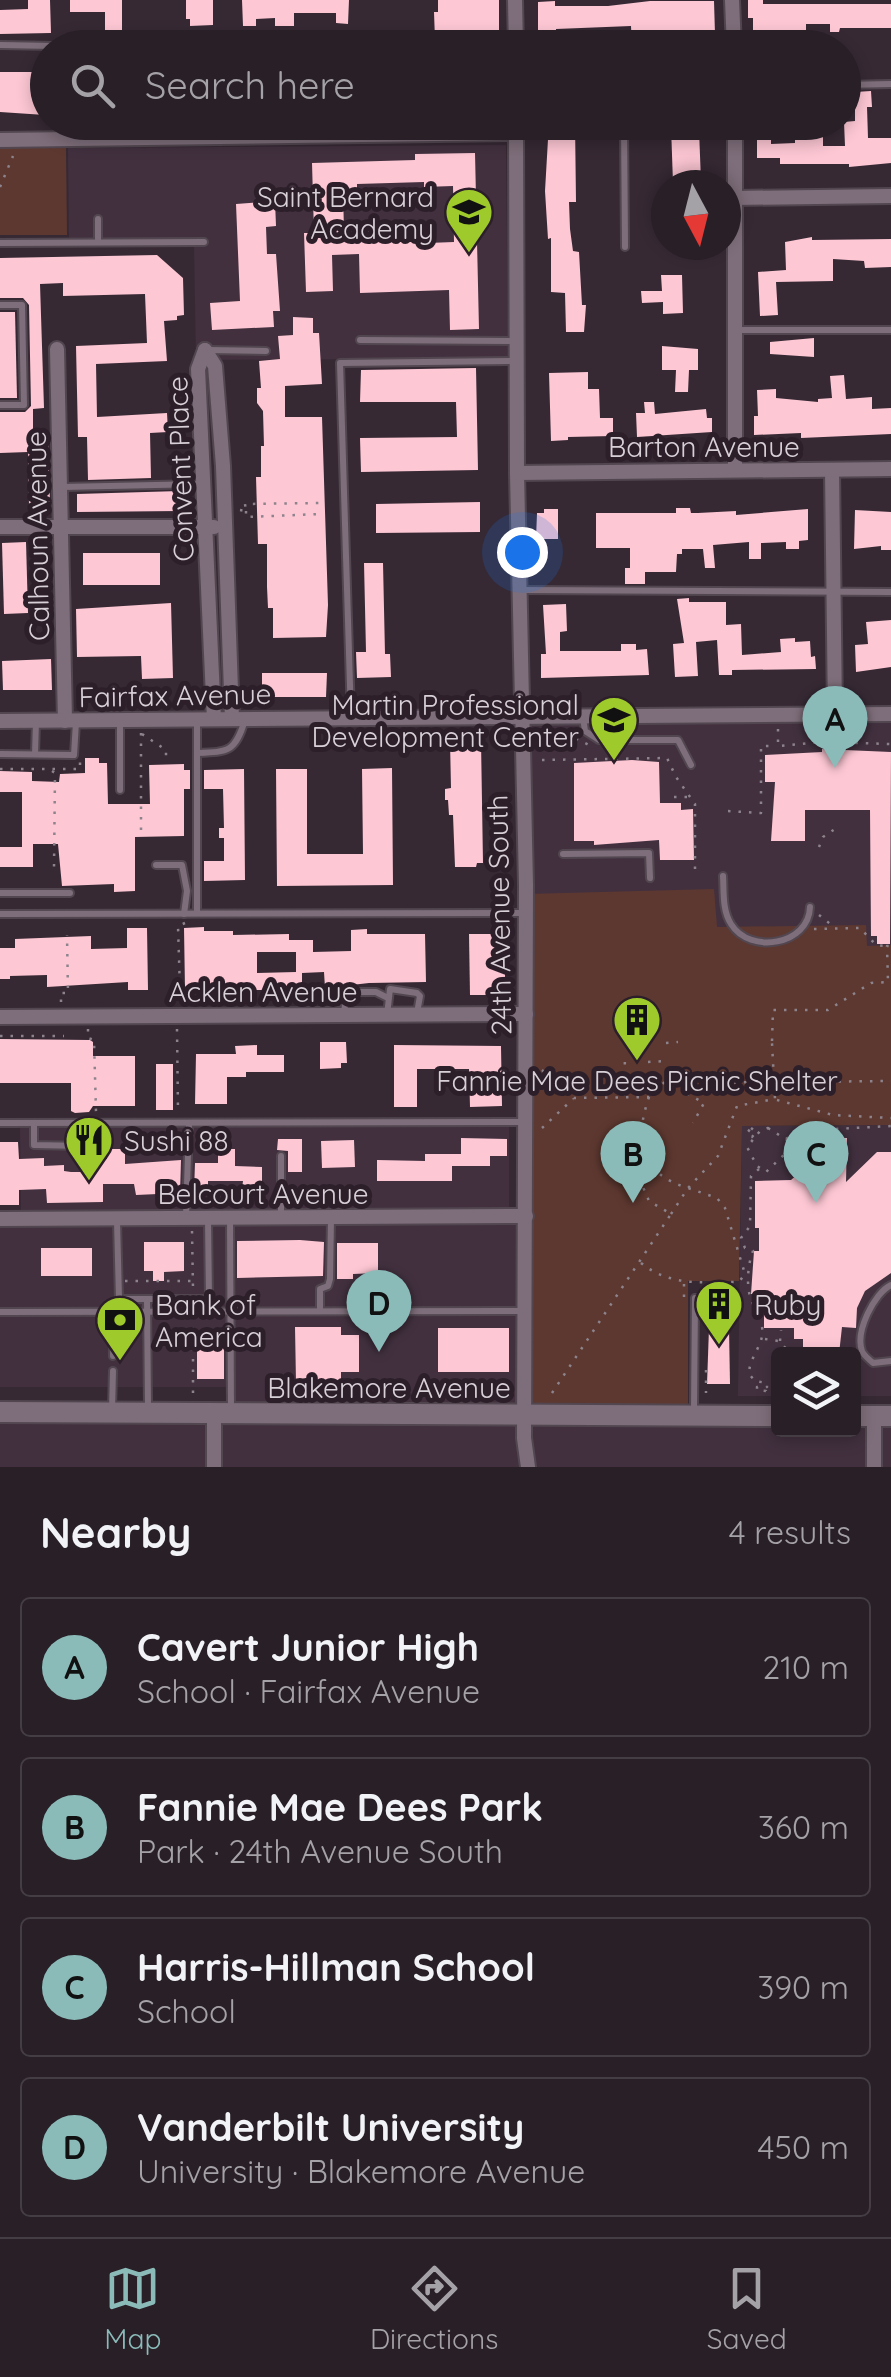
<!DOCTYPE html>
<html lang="en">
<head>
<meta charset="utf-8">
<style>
	body { margin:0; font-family:Quicksand,sans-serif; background:#30272f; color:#f1f3f6 }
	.controls { position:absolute; right:30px; bottom:30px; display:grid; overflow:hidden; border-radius:10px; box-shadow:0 5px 15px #0003 }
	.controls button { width:90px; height:90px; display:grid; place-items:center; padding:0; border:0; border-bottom:2px solid #443d44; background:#281f27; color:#f1f3f6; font:50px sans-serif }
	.compass { position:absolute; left:651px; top:170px; width:90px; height:90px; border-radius:50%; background:#281f27; box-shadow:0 5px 15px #0003; rotate:173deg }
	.you { position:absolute; left:522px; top:552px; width:35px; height:35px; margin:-25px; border:8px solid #fff; border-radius:50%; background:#1a73e8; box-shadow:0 0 0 15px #1a73e833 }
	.badge { display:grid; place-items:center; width:65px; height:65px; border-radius:50%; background:#8bbbb9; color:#111; font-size:32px; font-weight:700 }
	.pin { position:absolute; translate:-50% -82px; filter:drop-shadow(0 2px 5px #0008) }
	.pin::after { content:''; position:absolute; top:52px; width:35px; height:30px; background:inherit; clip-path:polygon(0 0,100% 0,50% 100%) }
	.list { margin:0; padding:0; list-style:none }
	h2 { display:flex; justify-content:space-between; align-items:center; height:130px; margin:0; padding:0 40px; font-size:42px }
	h2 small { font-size:32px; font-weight:400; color:#a5a2a7 }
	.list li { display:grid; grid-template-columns:65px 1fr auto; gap:30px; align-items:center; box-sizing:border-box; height:140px; margin:0 20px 20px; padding:0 20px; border:2px solid #443d44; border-radius:10px }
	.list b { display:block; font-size:38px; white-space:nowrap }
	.list p { margin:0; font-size:32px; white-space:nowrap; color:#a5a2a7 }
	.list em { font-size:32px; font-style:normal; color:#a5a2a7 }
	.icon { flex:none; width:55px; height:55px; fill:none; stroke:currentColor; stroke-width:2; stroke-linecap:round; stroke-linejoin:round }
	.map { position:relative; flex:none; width:891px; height:1467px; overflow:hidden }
	.search { position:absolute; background:#281f27; box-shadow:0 5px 15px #0003; left:30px; right:30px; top:30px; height:110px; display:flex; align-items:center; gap:25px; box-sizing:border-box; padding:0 35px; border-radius:55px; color:#a5a2a7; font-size:38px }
	.sheet { height:770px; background:#281f27 }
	nav { display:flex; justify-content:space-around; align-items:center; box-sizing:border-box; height:140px; border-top:2px solid #443d44; background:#281f27; font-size:28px; color:#a5a2a7 }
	nav a { display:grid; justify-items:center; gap:5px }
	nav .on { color:#8bbbb9 }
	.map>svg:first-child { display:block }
</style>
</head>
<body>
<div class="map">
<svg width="891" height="1467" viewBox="0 0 891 1467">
	<rect width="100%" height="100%" fill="#362934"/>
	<g fill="#42303f">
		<polygon points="506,145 508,358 196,360 194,242 69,242 68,148"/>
		<polygon points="891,715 891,981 526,988 521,716"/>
		<polygon points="891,1125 891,1396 854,1396 854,1354 778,1354 778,1396 738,1396 742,1126"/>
		<polygon points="509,1126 509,1215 526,1216 525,1415 778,1416 778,1430 854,1430 854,1416 891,1416 891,1467 0,1467 0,1412 235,1414 233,1387 0,1387 0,1219 21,1219 20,1127"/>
	</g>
	<g fill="#5d3830">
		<polygon points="0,147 66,148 67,235 0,235"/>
		<polygon points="714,889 717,927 866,925 867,946 891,945 891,1125 742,1126 739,1281 688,1281 688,1416 525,1415 526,894"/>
	</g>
	<g fill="#fdc7d4" fill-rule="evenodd">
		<polygon points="28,0 50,0 51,33 0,34 0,10 28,9"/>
		<polygon points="70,0 122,0 122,33 105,33 105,12 70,12"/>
		<polygon points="186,0 213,0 213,25 190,26 190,19 186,19"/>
		<polygon points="242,0 349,0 348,24 336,23 336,13 294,13 294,26 275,26 275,18 256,19 256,26 243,26"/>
		<polygon points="438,0 499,0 499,32 479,32 478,43 462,42 462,39 435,40 434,12 438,12"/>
		<polygon points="748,0 763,0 763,4 891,4 891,28 840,28 839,32 830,32 830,24 806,24 806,44 781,44 781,38 753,38 753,18 748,18"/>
		<polygon points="555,1 555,6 608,6 650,1 714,1 715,34 704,34 705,46 693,47 693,37 656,38 656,48 632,48 631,26 556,29 556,40 542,40 542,32 538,33 538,2"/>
		<polygon points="0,72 35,72 36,77 45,77 45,115 0,112"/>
		<polygon points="871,91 872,107 867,107 868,138 891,138 891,163 849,167 849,164 780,164 780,158 757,158 757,136 771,135 771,144 795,143 795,136 823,135 823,146 845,146 844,122 855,121 855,92"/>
		<polygon points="549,122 575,122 576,202 569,202 570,229 573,251 579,252 582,305 586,305 584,332 566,332 565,293 551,292 551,238 548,239 545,191"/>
		<polygon points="671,126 699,130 701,181 673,183"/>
		<path d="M475,153L479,329L450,330L449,290L360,293L359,254L332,255L333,291L306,292L304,233H314L312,163L415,160V154ZM424,182V187L453,186L454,242L428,243V230L344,232L343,189H357V184Z"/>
		<polygon points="275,201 276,226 266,227 267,254 276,254 280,311 273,311 274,327 212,330 210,303 240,301 236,204"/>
		<polygon points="812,237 812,240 891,239 891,267 865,268 864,261 833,259 833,281 776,282 778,315 760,316 758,272 786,270 785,242"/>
		<polygon points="157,255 183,278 184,315 177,316 177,320 164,321 167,361 96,364 97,417 167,413 168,432 150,433 151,478 88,480 87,437 78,437 76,346 147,343 145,294 63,296 63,283 40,284 44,408 33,409 33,429 44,429 44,441 48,440 50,504 29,505 28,452 0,453 0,412 25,412 31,406 29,305 23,298 0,298 0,258"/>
		<polygon points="661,275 682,275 683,313 663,314 663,302 642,303 641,291 662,291"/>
		<polygon points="0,312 15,312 17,398 0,398"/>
		<polygon points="293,317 313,318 313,333 319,333 322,384 285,386 285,417 322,417 328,605 326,637 273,638 273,608 268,608 267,587 267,544 258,544 256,477 261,477 261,446 264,446 263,411 257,403 257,388 261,388 259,361 280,359 278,336 293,335"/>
		<polygon points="814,338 814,357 770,354 770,342"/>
		<polygon points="662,346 698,349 698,370 689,370 688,392 675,392 676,370 662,370"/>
		<polygon points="476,368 478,470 361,472 360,438 457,437 456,402 360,402 361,370"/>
		<polygon points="588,372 588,389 599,389 600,418 613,418 613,436 568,437 568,440 551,441 549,373"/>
		<polygon points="844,375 846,399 872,397 872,409 891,408 891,434 801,438 801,433 754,435 754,416 758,416 757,390 776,389 776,398 818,402 818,399 832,398 830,376"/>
		<polygon points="644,402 654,402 655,414 706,409 707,418 712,418 712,432 637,437 636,413 645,413"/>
		<polygon points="180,491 180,511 77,512 77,494"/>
		<polygon points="480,502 480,532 376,533 376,504"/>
		<polygon points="676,508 690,508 691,513 698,513 736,511 736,515 808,509 808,540 799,541 799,549 786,549 786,542 761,543 761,559 749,559 749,542 713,545 715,568 705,568 703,549 682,549 682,554 677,554 676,572 645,572 645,584 625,584 625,568 630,568 630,548 596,548 596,513 676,513"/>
		<polygon points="544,509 558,509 558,539 536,539 537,513 544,513"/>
		<polygon points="855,510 891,512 891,550 881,550 881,546 854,549"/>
		<polygon points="26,542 28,613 4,614 2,543"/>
		<rect x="83" y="553" width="77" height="32"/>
		<polygon points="364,563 383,563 385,654 390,654 391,677 357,678 356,652 366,652"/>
		<polygon points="689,598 689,602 726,602 726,625 741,624 742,655 781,652 780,639 795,638 795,642 810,641 811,657 815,656 816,669 732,670 732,675 719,675 717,640 696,642 698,676 675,677 673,644 684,643 677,599"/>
		<polygon points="171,603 173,678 142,679 141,656 77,657 76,609"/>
		<polygon points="566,604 567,631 560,632 560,651 621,651 621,644 636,644 636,650 647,649 649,675 541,678 541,654 546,654 543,605"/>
		<polygon points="891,620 891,667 856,672 855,645 868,644 866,622"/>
		<polygon points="51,659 52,690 3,690 2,661"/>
		<polygon points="262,673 327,673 326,697 262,697"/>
		<polygon points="450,741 481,741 483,863 477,863 476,867 455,867 453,815 449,815 448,800 445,800 445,789 451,788"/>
		<polygon points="822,749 891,752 890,944 877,944 877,936 871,936 870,810 805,810 805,841 771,841 775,782 765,782 765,755 822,752"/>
		<polygon points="85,758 99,758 99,763 107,763 108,804 150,804 149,765 184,764 184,770 190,770 190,789 184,789 184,836 135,837 135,891 114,892 114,884 62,886 58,844 33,844 33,867 0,867 0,847 22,847 22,792 0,792 0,771 32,772 32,781 59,782 60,774 85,773"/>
		<polygon points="632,760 659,762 660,803 681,803 681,810 693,809 694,860 660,860 659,840 594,845 594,841 574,841 574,763"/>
		<polygon points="392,768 393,885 277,886 276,769 307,769 307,854 363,854 362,769"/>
		<polygon points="244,769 245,880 204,881 204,861 224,861 224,838 219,838 219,828 224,828 223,789 204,789 204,770"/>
		<path d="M204,927V931H233V935L289,934V940H313V952L351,951V930L367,929V934H425L426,982L369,983L325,988L324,972L302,973V990H185L184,928ZM257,952H296V972L257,973Z"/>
		<polygon points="127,928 147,928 148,990 128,990 128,982 47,987 47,975 10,976 10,979 0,979 0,948 15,948 15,939 91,936 91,949 127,948"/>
		<polygon points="469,934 505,934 505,995 470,995"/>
		<polygon points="0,1039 90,1040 93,1042 93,1056 135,1056 135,1106 93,1106 89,1112 75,1113 71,1111 71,1083 0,1083"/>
		<polygon points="320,1042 346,1042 347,1063 341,1063 341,1068 320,1069"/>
		<polygon points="257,1045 257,1055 284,1055 284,1072 246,1072 246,1077 227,1077 227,1104 195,1104 196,1054 236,1054 235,1046"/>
		<polygon points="394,1045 501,1046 502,1106 470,1107 469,1069 417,1069 417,1107 394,1107"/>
		<rect x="156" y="1064" width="17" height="46"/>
		<polygon points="799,1137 847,1138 846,1182 877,1152 891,1152 891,1273 865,1291 857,1308 856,1328 842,1327 839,1354 803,1354 803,1339 794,1339 794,1328 764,1328 764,1299 754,1299 754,1294 751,1294 754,1251 759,1251 759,1228 755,1228 755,1181 791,1180 799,1173"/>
		<polygon points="461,1138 507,1139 507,1156 490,1156 490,1166 452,1166 452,1181 377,1181 377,1160 425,1161 425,1154 461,1154"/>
		<polygon points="278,1139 302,1139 302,1172 288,1172 288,1151 277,1150"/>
		<polygon points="354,1140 355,1167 322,1168 321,1141"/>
		<polygon points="0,1142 18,1142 19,1159 44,1158 44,1166 64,1165 64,1171 71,1172 90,1172 90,1159 107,1159 107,1149 125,1149 125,1164 181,1160 180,1193 136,1195 134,1184 103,1184 103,1202 47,1203 46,1189 19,1190 19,1205 0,1205"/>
		<polygon points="218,1149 235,1149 235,1166 262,1167 262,1190 242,1189 243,1181 208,1181 208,1192 194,1192 195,1163 218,1163"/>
		<polygon points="300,1240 324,1242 323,1276 237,1278 237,1241"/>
		<polygon points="144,1242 184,1242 184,1271 164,1272 164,1281 153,1281 153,1271 144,1271"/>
		<polygon points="337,1243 378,1243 378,1273 353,1274 353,1279 337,1279"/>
		<rect x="41" y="1248" width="51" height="28"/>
		<polygon points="295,1327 341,1327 341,1335 359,1335 359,1372 341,1372 341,1383 296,1383"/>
		<rect x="438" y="1328" width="71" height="44"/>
		<polygon points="709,1328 729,1328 730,1384 707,1384"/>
		<rect x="197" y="1337" width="27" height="42"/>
	</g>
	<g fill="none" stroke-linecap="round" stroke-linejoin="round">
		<g stroke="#524750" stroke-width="10">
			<g id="service">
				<polyline points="0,45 163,48"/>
				<polyline points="844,85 891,84"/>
				<polyline points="624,122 625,247"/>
				<polyline points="98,242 98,219"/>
				<polyline points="0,243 204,242"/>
				<polyline points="0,305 22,305 24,405 0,405"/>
				<polyline points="737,330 891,330"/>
				<polyline points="360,340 514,341"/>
				<polyline points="207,350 266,351"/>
				<polyline points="62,487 203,484"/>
				<polyline points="522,590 891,592"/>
				<polyline points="351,717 340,363 514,361"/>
				<polyline points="583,717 585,731 599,740 678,740 691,765"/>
				<polyline points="197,721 197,913"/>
				<path d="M197,753C229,752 235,752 245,720"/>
				<polyline points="0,754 74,755 76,722"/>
				<polyline points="35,754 36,721"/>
				<polyline points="120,790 120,721"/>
				<polyline points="563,854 649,853 650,878"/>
				<polyline points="156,865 182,865 187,891 184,914"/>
				<path d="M723,876C724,891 722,910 731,924C750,955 809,945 810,907"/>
				<polyline points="0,893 70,893"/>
				<polyline points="0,914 524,913"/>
				<polyline points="344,1012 347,992 376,992 388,998"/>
				<polyline points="387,1015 390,989 417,993 420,996 417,1013"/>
				<polyline points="0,1123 525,1122"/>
				<polyline points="34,1123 34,1145 84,1146 84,1123"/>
				<polyline points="281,1156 281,1215"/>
				<polyline points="186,1217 189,1123"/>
				<polyline points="230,1219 231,1411"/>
				<polyline points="117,1221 119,1299 209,1299 208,1219"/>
				<path d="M891,1285C874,1293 855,1332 862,1351C864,1356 869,1359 873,1363L891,1361"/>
				<polyline points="147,1299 148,1408"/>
				<polyline points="320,1311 320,1289 328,1286 330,1279 331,1218"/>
				<polyline points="0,1312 524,1311"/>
				<polyline points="113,1356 114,1312"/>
				<polyline points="694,1409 695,1298 722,1298"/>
				<polyline points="112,1410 113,1371"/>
			</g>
		</g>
		<g stroke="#524750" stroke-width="18">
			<g id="minor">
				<polyline points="515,0 516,48"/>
				<polyline points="732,0 734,48"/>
				<polyline points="516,122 517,473 526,885 524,1438 528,1467"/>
				<polyline points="735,122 735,470"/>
				<polyline points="0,140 516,133"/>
				<polyline points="734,198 891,196"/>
				<polyline points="57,349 65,721"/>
				<polyline points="205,350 215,366 223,466 232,719"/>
				<polyline points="205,350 198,369 214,719"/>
				<polyline points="832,470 835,714"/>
				<polyline points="517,473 891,469"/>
				<polyline points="0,527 214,527"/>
				<polyline points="0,721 891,714"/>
				<polyline points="0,1017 526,1014"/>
				<polyline points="0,1219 526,1216"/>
				<polyline points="874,1416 874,1467"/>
				<polyline points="214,1467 214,1414"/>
			</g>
		</g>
		<g stroke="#524750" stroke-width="24">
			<g id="secondary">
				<polyline points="0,1412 778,1416"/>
				<polyline points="854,1416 891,1416"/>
			</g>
		</g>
		<g stroke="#8d838c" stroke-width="2.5" stroke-dasharray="2.5 8" stroke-linecap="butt">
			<polyline points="0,187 13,156"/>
			<polyline points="240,510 246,511 245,504 321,503"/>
			<polyline points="246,511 246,517 321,514"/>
			<polyline points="778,729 778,746 823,742 891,744"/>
			<polyline points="570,730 575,738 589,745"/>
			<polyline points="141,733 141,837"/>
			<polyline points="142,734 166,750 166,762"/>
			<polyline points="542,760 667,758 676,777 695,804 695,870"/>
			<polyline points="0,769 80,769 80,760"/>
			<polyline points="52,771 55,773 54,868"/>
			<polyline points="674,797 690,797"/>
			<polyline points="728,811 761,813 761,746 775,746"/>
			<polyline points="819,847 823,837 838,827"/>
			<polyline points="819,915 834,927"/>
			<polyline points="185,923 178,926 180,990 187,1004"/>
			<polyline points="814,929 860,928 876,945 886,946"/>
			<polyline points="61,1002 61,993 68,993 67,935"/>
			<polyline points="88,1029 88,1038 94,1040 96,1112"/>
			<polyline points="177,1029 178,1111"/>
			<polyline points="0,1036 64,1036"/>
			<polyline points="772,1041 773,1010 828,1010 871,983 888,982 887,946 891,946"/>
			<polyline points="666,1043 678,1042"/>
			<polyline points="648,1062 666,1061"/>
			<polyline points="542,1070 574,1098 649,1097 668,1079 677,1083 891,1081"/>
			<polyline points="683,1085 684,1092 704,1103 693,1123"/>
			<polyline points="624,1096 625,1057"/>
			<path d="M649,1097C634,1141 639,1173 688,1188L718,1156L737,1106L775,1099L772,1043H765"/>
			<polyline points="777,1100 833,1115 891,1118"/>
			<polyline points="542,1128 573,1099"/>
			<polygon points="751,1128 756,1132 752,1137 747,1133"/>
			<polygon points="768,1128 787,1140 791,1148 766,1172 757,1166 747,1147 760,1131"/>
			<polyline points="786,1139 797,1131 891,1126"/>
			<path d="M759,1169L751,1176L750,1226L741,1238L745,1248L753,1251C747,1266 745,1294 755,1307L762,1309"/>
			<polyline points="671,1214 688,1188 717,1198 725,1208 745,1274 748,1274"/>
			<polyline points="192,1231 193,1288"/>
			<path d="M641,1263C671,1287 703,1282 739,1282L744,1275"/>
			<polyline points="125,1281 197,1281"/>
			<polyline points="684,1284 684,1298 687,1298"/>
			<path d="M762,1327C765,1345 749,1356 749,1374L755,1381L767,1383V1387H757V1390L766,1391L767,1394"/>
			<polyline points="765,1339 778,1341 792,1354"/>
			<polyline points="780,1341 781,1330"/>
			<polyline points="706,1370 706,1393"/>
			<polyline points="193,1393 193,1319"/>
			<polyline points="552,1393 671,1214 649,1201 637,1173 646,1159"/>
		</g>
		<use href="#service" stroke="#7e6e7b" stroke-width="6"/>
		<use href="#minor" stroke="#7e6e7b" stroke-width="14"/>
		<use href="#secondary" stroke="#7e6e7b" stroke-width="20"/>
	</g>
	<defs>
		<g id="school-pin" transform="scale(2.5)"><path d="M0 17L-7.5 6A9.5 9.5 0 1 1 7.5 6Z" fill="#9fca2c" stroke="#2c1f2a"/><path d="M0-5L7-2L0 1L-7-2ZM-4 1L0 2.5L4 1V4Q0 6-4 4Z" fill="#111"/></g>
		<g id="building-pin" transform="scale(2.5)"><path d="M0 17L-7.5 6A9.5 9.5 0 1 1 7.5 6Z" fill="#9fca2c" stroke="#2c1f2a"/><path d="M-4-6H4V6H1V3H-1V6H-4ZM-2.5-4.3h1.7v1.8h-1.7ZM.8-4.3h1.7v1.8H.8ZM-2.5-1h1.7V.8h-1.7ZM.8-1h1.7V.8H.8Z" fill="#111"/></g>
		<g id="restaurant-pin" transform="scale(2.5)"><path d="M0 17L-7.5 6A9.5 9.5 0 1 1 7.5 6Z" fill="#9fca2c" stroke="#2c1f2a"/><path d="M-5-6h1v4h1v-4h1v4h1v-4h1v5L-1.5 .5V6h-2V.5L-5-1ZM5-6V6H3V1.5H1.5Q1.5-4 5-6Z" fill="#111"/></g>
		<g id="bank-pin" transform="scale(2.5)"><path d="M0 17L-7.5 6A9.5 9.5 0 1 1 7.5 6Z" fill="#9fca2c" stroke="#2c1f2a"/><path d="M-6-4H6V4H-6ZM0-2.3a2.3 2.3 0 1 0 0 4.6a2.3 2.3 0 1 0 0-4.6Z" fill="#111"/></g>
	</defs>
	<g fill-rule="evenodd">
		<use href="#school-pin" x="469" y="212"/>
		<use href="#school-pin" x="614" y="720"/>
		<use href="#building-pin" x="637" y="1020"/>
		<use href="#restaurant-pin" x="89" y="1140"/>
		<use href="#building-pin" x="719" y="1304"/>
		<use href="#bank-pin" x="120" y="1320"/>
	</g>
	<g text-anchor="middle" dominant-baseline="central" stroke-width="10" stroke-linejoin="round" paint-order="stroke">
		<g font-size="28" fill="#d8d0d7" stroke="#2c1f2a" text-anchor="start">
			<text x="434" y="196" text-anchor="end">Saint Bernard<tspan x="434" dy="32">Academy</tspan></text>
			<text x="579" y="704" text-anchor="end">Martin Professional<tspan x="579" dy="32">Development Center</tspan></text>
			<text x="637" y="1080" text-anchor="middle">Fannie Mae Dees Picnic Shelter</text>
			<text x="124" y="1140">Sushi 88</text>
			<text x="155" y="1304">Bank of<tspan x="155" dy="32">America</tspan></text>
			<text x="754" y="1304">Ruby</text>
		</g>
		<g font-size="28" fill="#d8d0d7" stroke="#2c1f2a">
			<text x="704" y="446">Barton Avenue</text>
			<text transform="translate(180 469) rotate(-92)">Convent Place</text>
			<text transform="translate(37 536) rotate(-91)">Calhoun Avenue</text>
			<text transform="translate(175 695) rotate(-1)">Fairfax Avenue</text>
			<text transform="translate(499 915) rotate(-91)">24th Avenue South</text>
			<text x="263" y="991">Acklen Avenue</text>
			<text x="263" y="1193">Belcourt Avenue</text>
			<text x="389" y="1387">Blakemore Avenue</text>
		</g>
	</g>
</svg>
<div class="controls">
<button><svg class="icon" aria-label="layers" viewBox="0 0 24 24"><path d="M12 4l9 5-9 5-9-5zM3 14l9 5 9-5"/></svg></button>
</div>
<svg class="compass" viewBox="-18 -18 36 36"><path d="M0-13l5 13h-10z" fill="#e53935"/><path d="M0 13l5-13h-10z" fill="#a5a2a7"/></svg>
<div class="you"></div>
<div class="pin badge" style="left:835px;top:768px">A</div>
<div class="pin badge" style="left:633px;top:1203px">B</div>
<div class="pin badge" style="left:816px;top:1203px">C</div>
<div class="pin badge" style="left:379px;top:1352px">D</div>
<div class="search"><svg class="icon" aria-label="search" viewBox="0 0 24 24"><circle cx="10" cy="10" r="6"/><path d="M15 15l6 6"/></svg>Search here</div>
</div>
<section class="sheet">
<h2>Nearby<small>4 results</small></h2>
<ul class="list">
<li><span class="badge">A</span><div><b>Cavert Junior High</b><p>School · Fairfax Avenue</p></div><em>210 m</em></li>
<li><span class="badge">B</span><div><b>Fannie Mae Dees Park</b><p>Park · 24th Avenue South</p></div><em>360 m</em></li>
<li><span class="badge">C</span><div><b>Harris-Hillman School</b><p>School</p></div><em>390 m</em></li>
<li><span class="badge">D</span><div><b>Vanderbilt University</b><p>University · Blakemore Avenue</p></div><em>450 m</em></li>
</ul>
</section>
<nav>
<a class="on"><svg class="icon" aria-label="map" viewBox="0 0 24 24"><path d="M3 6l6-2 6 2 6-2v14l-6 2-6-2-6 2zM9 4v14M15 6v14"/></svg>Map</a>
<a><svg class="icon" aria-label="directions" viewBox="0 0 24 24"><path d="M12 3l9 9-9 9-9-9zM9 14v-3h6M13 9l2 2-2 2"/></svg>Directions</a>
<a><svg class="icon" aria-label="saved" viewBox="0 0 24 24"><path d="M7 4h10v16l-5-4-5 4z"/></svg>Saved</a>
</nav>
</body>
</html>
